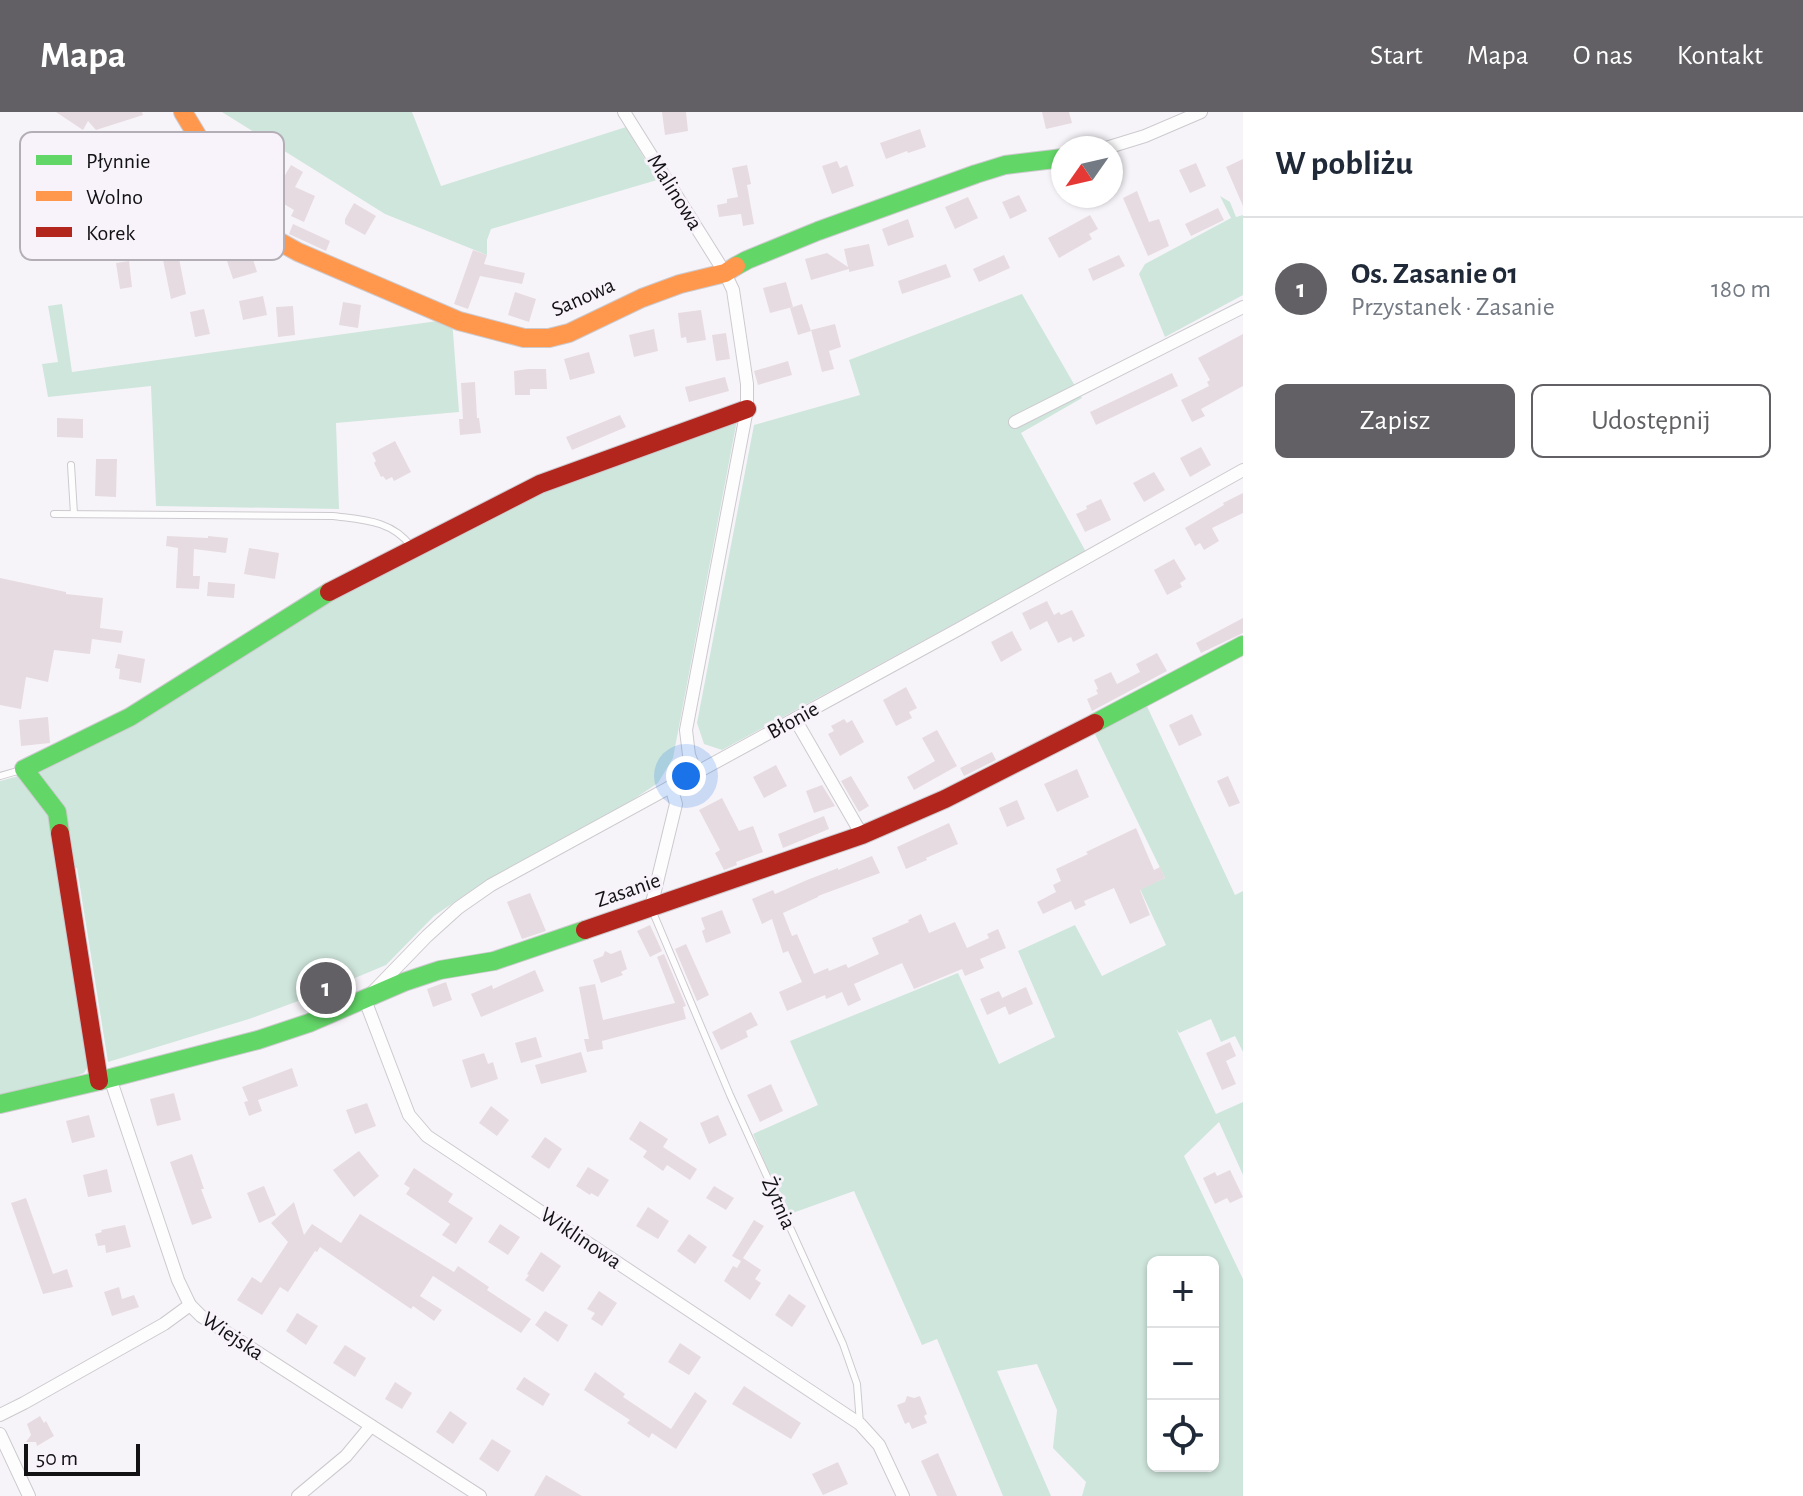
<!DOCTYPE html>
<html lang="pl">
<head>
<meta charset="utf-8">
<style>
	body { margin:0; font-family:"Alegreya Sans",sans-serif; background:#f2f2f3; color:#1f2937 }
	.controls { position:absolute; right:24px; bottom:24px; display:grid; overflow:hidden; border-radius:12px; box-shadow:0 2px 6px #0004 }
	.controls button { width:72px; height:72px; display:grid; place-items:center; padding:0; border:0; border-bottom:2px solid #e0e1e3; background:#fff; color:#1f2937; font:40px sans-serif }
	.compass { position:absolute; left:1051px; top:24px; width:72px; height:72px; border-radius:50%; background:#fff; box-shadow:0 2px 6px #0004; rotate:236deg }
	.scale { position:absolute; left:24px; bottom:20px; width:116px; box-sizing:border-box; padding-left:8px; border:4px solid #121113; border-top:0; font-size:22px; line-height:28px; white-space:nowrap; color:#121113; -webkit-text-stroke:6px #f8f2fb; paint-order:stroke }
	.you { position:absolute; left:686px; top:664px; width:28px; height:28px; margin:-20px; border:6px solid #fff; border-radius:50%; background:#1a73e8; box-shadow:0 0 0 12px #1a73e833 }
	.badge { display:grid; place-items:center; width:52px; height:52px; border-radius:50%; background:#626064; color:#fff; font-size:26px; font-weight:700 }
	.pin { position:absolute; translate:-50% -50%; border:4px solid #fff; box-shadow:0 2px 8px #0006 }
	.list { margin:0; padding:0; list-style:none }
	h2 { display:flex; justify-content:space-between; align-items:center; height:104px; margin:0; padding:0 32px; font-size:34px }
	h2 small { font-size:26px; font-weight:400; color:#747a83 }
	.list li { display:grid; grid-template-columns:52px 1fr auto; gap:24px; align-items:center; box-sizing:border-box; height:144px; padding:0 32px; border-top:2px solid #e0e1e3 }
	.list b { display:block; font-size:30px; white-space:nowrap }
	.list p { margin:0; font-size:26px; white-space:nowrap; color:#747a83 }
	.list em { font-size:26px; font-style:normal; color:#747a83 }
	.actions { display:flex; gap:16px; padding:24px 32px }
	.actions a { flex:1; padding:18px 0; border:2px solid #626064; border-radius:12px; text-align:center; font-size:28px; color:#626064 }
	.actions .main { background:#626064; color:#fff }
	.icon { flex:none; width:44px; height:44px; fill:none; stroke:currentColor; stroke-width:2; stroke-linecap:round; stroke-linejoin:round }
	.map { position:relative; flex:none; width:1243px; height:1384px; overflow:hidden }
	header { display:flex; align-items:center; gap:48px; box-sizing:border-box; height:112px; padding:0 40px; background:#626064; color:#fff }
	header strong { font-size:38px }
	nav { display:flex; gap:44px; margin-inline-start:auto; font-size:28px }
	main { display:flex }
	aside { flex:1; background:#fff }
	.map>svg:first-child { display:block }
</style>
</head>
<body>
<header>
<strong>Mapa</strong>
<nav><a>Start</a><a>Mapa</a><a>O nas</a><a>Kontakt</a></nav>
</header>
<main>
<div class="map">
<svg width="1243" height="1384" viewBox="0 0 1243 1384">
	<rect width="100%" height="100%" fill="#f7f4f9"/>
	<g fill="#cfe6dc" fill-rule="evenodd">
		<polygon points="222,0 412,0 441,74 626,15 657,68 491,117 487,128 487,143 385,102"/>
		<polygon points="1220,84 1230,90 1236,105 1243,103 1243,183 1165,225 1139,162 1145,152 1231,106"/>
		<polygon points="1022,182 1082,286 1021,321 1086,440 722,638 704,632 697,611 754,313 860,283 849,248"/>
		<polygon points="62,192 72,260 452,207 459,300 336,311 339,397 156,394 151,274 48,285 42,252 58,250 48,194"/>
		<polygon points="737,308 673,646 658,671 631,689 478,774 434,804 386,853 331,876 328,872 321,875 323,880 249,907 108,950 77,756 61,757 91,950 84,961 57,971 0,985 0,669 33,660 329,485 546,375"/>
		<path d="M1145,590L1235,783L1243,779V940L1235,924L1221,930L1211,907L1179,921L1176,917L1216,1002L1243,990V1063L1219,1010L1184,1044L1243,1167V1384H1082L1086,1370L1053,1336L1057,1298L1037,1252L997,1259L1051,1384H1003L937,1227L922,1233L854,1079L787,1103L753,1022L818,993L790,929L958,861L999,952L1055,925L1018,839L1075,813L1102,864L1166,833L1140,777L1165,766L1093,618ZM1153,1150H1213V1354H1153Z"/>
	</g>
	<g fill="#e6dbe0">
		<polygon points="56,0 142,0 143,3 96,18 88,9 83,18"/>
		<polygon points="662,0 686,0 688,19 665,23"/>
		<polygon points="1042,0 1069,0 1072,11 1046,17"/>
		<polygon points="920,17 926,35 908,41 907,39 886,47 880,31"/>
		<polygon points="1243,47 1243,94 1226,55"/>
		<polygon points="837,49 840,56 847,53 854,74 832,82 822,54"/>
		<polygon points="1196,51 1206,74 1190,81 1179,58"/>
		<polygon points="291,53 303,60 295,75 315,84 304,110 291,104 294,98 272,85"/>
		<polygon points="747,53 751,72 747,73 754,112 743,114 741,102 719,105 717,93 727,91 727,87 738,85 732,56"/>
		<polygon points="1137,79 1149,110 1159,107 1169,134 1148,144 1123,86"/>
		<polygon points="1019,83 1027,99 1010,107 1002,90"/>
		<polygon points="968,85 978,106 955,117 945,95"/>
		<polygon points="354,91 376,104 365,123 345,112 345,107"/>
		<polygon points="148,93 155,121 193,115 195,129 176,131 186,182 171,187 160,133 143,136 134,96"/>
		<polygon points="1218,96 1224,108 1191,124 1185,112"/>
		<polygon points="1090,103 1098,117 1089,122 1092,127 1059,146 1048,126"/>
		<polygon points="908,107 914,125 888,134 882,117"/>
		<polygon points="293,112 330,129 326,139 289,122"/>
		<polygon points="869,132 874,154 849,160 849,157 811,168 805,147 827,141 848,155 844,137"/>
		<polygon points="250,138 257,160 233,167 226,146"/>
		<polygon points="473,138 487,143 484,152 525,161 522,172 480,164 468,197 454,192"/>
		<polygon points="1004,143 1010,156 979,170 973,157"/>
		<polygon points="1119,143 1125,154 1093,169 1088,157"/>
		<polygon points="129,149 132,175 120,177 116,151"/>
		<polygon points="946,152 951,165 902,182 898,169"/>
		<polygon points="786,170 793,195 770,201 763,176"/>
		<polygon points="515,180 536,187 529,210 508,203"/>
		<polygon points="263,184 267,203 243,208 239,189"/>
		<polygon points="343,190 361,193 358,216 339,213"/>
		<polygon points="802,192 811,219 798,223 790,196"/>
		<polygon points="293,194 295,223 278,225 276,195"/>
		<polygon points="204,197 210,222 195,225 190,200"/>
		<polygon points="701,198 706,228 687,231 686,225 681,226 678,201"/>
		<polygon points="835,212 841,235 829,239 834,257 822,260 811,218"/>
		<polygon points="654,217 658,239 634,245 629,223"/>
		<polygon points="726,221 730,247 716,249 712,223"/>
		<polygon points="1243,222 1243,274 1201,297 1205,304 1192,310 1181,288 1209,274 1207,270 1210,268 1198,246"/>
		<polygon points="589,240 595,261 570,268 564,247"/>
		<polygon points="788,249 792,263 758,273 754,259"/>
		<polygon points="528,257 546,257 547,277 530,277 530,283 515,283 514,259"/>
		<polygon points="1172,261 1178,274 1096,313 1090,300"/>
		<polygon points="725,265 729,279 689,290 685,275"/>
		<polygon points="475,270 477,306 479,306 481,321 460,323 459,307 463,307 461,271"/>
		<polygon points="620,303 626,315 572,338 566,325"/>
		<polygon points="57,306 83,307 83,326 57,325"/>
		<polygon points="395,329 411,360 394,369 392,365 386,368 383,364 381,365 374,351 376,349 372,341"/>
		<polygon points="1201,335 1211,353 1190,365 1180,346"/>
		<polygon points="96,347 117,347 116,385 95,384"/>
		<polygon points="1154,360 1165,378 1144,390 1133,371"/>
		<polygon points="1243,381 1243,401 1212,416 1219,429 1204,438 1200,431 1195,434 1185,416 1224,393 1223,391"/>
		<polygon points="1101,387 1111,408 1085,420 1076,402 1087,397 1086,394"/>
		<polygon points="167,424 208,426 208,424 228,426 226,441 194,437 193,464 200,464 199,477 176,476 178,436 166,434"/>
		<polygon points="249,436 279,441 275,467 244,462"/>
		<polygon points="1174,447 1186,467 1180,471 1182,475 1167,483 1154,458"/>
		<polygon points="0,466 66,480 66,482 103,486 100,516 123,519 121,531 92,527 90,542 54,538 48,570 26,565 21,597 0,593"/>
		<polygon points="208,470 235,472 234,486 207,484"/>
		<polygon points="1047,489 1054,503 1059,500 1061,503 1072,498 1085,524 1073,530 1071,525 1058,531 1047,509 1030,518 1022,501"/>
		<polygon points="1243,506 1243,521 1201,541 1196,531"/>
		<polygon points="1012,519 1022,538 1001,550 991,530"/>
		<polygon points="1157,541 1167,559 1092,599 1087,587 1098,582 1096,578 1098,577 1094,568 1111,560 1117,572 1140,560 1136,552"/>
		<polygon points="118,542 145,547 141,571 119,567 120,557 115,556"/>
		<polygon points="906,575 917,596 909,600 912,606 896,614 883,588"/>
		<polygon points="1192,602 1202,623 1179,634 1169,613"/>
		<polygon points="48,605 50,631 21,634 19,608"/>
		<polygon points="844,607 847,611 852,608 864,630 840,644 828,622 834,619 831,614"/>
		<polygon points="937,618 957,654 914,678 907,665 935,649 922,626"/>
		<polygon points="992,640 996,648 964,664 960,656"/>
		<polygon points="776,653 787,674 764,686 753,665"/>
		<polygon points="1077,657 1089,685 1057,700 1044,672"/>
		<polygon points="851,664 869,694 859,700 841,669"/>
		<polygon points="1228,664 1240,691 1229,695 1217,669"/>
		<polygon points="822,673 835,694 814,701 806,679"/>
		<polygon points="722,686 739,719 753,714 763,740 736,750 737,753 724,758 715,741 720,738 699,698"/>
		<polygon points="1017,688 1025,707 1007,715 999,696"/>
		<polygon points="824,704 829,717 783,736 778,722"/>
		<polygon points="949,711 958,732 926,746 927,748 906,757 897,735"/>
		<polygon points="1136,716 1154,758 1160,755 1165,766 1140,778 1150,803 1130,812 1114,776 1084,789 1086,793 1075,798 1071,789 1043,802 1037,790 1056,780 1053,773 1061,769 1056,757 1088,742 1086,740"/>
		<polygon points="872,744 880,761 818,784 818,785 783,801 792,824 797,822 814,862 828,856 829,859 846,852 848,856 879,842 872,826 909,810 908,808 921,802 929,821 955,810 967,836 989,826 987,822 998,817 1006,836 980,847 984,856 965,864 962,857 914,877 902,851 854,872 861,888 848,894 842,880 826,887 825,883 787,899 779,880 802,870 788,839 783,841 772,807 762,812 752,787 773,778 775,782 807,768 838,756 838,758"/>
		<polygon points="530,781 546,819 522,827 507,790"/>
		<polygon points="722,798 731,821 706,831 702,819 705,817 701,806"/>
		<polygon points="650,813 662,839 650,845 637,819"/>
		<polygon points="686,832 709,883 697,889 675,837"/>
		<polygon points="621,838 627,857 621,860 623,863 601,871 593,848 603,844 605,839 611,842"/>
		<polygon points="664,842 686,894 683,895 686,907 602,929 603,937 587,940 584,927 589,927 579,875 595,872 603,908 675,891 657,845"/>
		<polygon points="535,858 544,879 481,905 471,882 492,873 493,877"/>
		<polygon points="446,870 452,888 433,895 427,877"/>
		<polygon points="1026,875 1033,892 1009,903 1002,886"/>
		<polygon points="999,879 1006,894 987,903 980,887"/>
		<polygon points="751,900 758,913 746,919 748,925 721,938 712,920"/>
		<polygon points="536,925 542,945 521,951 515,931"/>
		<polygon points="1230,930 1236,944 1226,949 1236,972 1222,978 1206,941"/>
		<polygon points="581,940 587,960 541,972 535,953"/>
		<polygon points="484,941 488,952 493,950 498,967 471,976 462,948"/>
		<polygon points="292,956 298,974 258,988 262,999 249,1004 244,990 248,989 242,975"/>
		<polygon points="771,972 783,999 760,1010 747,983"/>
		<polygon points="174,981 181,1008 157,1014 150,987"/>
		<polygon points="367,991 376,1014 355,1022 346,998"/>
		<polygon points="491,994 509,1008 497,1024 479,1011"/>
		<polygon points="89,1003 95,1025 72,1031 66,1009"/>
		<polygon points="718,1003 727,1023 709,1032 700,1011"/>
		<polygon points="640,1009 668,1027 663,1035 697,1057 690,1068 667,1053 663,1059 643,1045 647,1039 629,1027"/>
		<polygon points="545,1025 562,1037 549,1057 531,1045"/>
		<polygon points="359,1039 379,1064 354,1085 333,1058"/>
		<polygon points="192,1042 204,1077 201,1077 212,1106 192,1113 170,1050"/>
		<polygon points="588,1055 609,1068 598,1085 591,1081 590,1083 576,1074"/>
		<polygon points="414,1056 453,1082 448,1090 473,1106 456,1132 442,1123 450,1112 406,1082 410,1076 404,1072"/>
		<polygon points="107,1057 112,1080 88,1085 83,1063"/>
		<polygon points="1230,1058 1243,1085 1230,1091 1227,1086 1215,1092 1203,1066 1215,1060 1217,1064"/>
		<polygon points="264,1074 276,1103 259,1111 247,1081"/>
		<polygon points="714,1074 734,1086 726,1098 706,1086"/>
		<polygon points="26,1086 53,1162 67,1157 73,1175 43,1182 11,1091"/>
		<polygon points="294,1090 304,1123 312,1112 341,1131 360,1102 454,1160 458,1154 489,1175 487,1178 531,1207 521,1221 433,1164 420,1184 442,1198 434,1209 413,1194 411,1197 320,1135 317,1140 315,1139 288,1180 280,1175 262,1203 237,1188 252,1165 261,1171 288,1130 271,1111"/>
		<polygon points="648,1095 669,1109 658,1127 636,1114"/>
		<polygon points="754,1108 764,1114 743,1146 761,1158 755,1167 761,1171 750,1188 724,1169 733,1154 737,1156 741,1149 732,1144"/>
		<polygon points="500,1112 520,1125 508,1143 488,1130"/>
		<polygon points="125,1113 131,1135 106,1141 105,1133 98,1134 95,1122 102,1120 101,1118"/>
		<polygon points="689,1122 707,1135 695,1152 677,1139"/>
		<polygon points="541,1140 561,1154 543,1180 525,1168 529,1163 527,1162"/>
		<polygon points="119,1175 122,1187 134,1183 139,1195 112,1204 104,1180"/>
		<polygon points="599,1179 617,1191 602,1214 591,1207 595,1201 587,1197"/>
		<polygon points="789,1182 806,1194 792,1215 775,1203"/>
		<polygon points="545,1199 568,1213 558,1230 535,1213"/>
		<polygon points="297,1201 318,1214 306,1233 286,1219"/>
		<polygon points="680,1231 701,1245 689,1263 668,1250"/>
		<polygon points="345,1233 366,1246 355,1265 333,1251"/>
		<polygon points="595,1260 625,1282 623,1285 671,1317 695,1280 707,1289 676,1337 652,1321 649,1326 627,1311 630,1308 584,1278"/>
		<polygon points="524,1265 550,1282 543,1294 516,1277"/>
		<polygon points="395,1270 412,1281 402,1297 385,1287"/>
		<polygon points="744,1274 801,1311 791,1327 732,1292"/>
		<polygon points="907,1284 914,1286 920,1284 927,1302 924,1304 927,1311 912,1317 909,1310 905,1312 897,1293 905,1290"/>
		<polygon points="450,1299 467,1311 453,1332 436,1320"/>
		<polygon points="40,1304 44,1311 46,1309 54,1324 37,1334 36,1330 26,1330 31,1323 27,1312"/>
		<polygon points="492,1327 511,1339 498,1360 479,1347"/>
		<polygon points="938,1341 957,1384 937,1384 921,1349"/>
		<polygon points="838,1350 848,1372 823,1383 812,1362"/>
		<polygon points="546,1363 582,1384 534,1384"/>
	</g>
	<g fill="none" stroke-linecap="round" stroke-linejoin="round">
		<g stroke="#cccace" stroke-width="8">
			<g id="lane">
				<polyline points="71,353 74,402"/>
				<path d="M54,402L333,404C363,408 391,408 411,434"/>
				<polyline points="0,664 21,658"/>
				<polyline points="652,798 730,983 843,1232 857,1272 860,1312"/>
			</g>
		</g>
		<g stroke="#cccace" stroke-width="14">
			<g id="street">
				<polyline points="624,0 725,161 733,178 747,272 747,297 686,618 689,643 696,661"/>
				<polyline points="1106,36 1145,24 1201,0"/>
				<polyline points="1015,310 1243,195"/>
				<polyline points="795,607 862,723"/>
				<polyline points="651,795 676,692 671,674"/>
				<polyline points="110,966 178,1168 190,1193 201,1204 480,1384"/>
				<polyline points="0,1303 24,1291 164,1212 190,1193"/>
				<polyline points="0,1322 29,1384"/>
				<polyline points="298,1384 346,1344 371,1314"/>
				<polyline points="903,1384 879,1333 860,1312 427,1024 409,1003 365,888 427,824 458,796 491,773 959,517 1243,358"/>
			</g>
		</g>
		<g stroke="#cccace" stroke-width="20">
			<g id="fast">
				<polyline points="736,154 747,148 818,119 976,62 1005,53 1063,46"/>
				<polyline points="1095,611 1243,533"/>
				<polyline points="60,721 57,700 24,657 130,605 329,480"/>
				<polyline points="0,992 99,969 258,928 309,911 404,870 440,858 494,849 585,818"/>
			</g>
		</g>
		<g stroke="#cccace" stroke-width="20">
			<polyline id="slow" points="183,0 233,83 257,112 271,125 298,140 459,209 524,226 549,226 569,221 642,186 680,172 725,161 736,154"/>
		</g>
		<g stroke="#cccace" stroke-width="20">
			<g id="jam">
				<polyline points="329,480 540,372 747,297"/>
				<polyline points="60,721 99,969"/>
				<polyline points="585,818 862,723 945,687 1095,611"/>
			</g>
		</g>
		<use href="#lane" stroke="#fefdfe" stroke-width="6"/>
		<use href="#street" stroke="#fefdfe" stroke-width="12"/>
		<use href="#fast" stroke="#63d668" stroke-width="18"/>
		<use href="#slow" stroke="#ff974d" stroke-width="18"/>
		<use href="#jam" stroke="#b3261e" stroke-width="18"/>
	</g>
	<g text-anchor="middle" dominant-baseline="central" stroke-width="6" stroke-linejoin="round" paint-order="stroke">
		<g font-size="22" fill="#121113" stroke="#f8f2fb">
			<text transform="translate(675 80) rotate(58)">Malinowa</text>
			<text transform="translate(583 185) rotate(-24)">Sanowa</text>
			<text transform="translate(793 608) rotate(-29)">Błonie</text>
			<text transform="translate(628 778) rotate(-19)">Zasanie</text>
			<text transform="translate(779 1091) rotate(66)">Żytnia</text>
			<text transform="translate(581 1126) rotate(34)">Wiklinowa</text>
			<text transform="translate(233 1224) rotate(34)">Wiejska</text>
		</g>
	</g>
	<rect x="20" y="20" width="264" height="128" rx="12" fill="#f8f2fb" stroke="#b3aeb5" stroke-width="2"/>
	<rect x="36" y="43" width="36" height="10" fill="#63d668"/>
	<rect x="36" y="79" width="36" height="10" fill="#ff974d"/>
	<rect x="36" y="115" width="36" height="10" fill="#b3261e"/>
	<g font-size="22" fill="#121113">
		<text x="86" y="56">Płynnie</text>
		<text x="86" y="92">Wolno</text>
		<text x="86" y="128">Korek</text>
	</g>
</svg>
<div class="controls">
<button>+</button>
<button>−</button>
<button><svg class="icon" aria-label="locate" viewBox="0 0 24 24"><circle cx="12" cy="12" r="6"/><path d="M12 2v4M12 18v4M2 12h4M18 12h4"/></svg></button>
</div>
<svg class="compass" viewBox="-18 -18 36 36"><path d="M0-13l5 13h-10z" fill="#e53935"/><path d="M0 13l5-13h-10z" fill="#747a83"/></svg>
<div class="scale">50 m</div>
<div class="you"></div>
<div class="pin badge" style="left:326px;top:876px">1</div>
</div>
<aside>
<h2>W pobliżu<small></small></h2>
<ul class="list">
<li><span class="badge">1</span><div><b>Os. Zasanie 01</b><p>Przystanek · Zasanie</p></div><em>180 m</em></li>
</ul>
<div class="actions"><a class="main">Zapisz</a><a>Udostępnij</a></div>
</aside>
</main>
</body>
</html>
